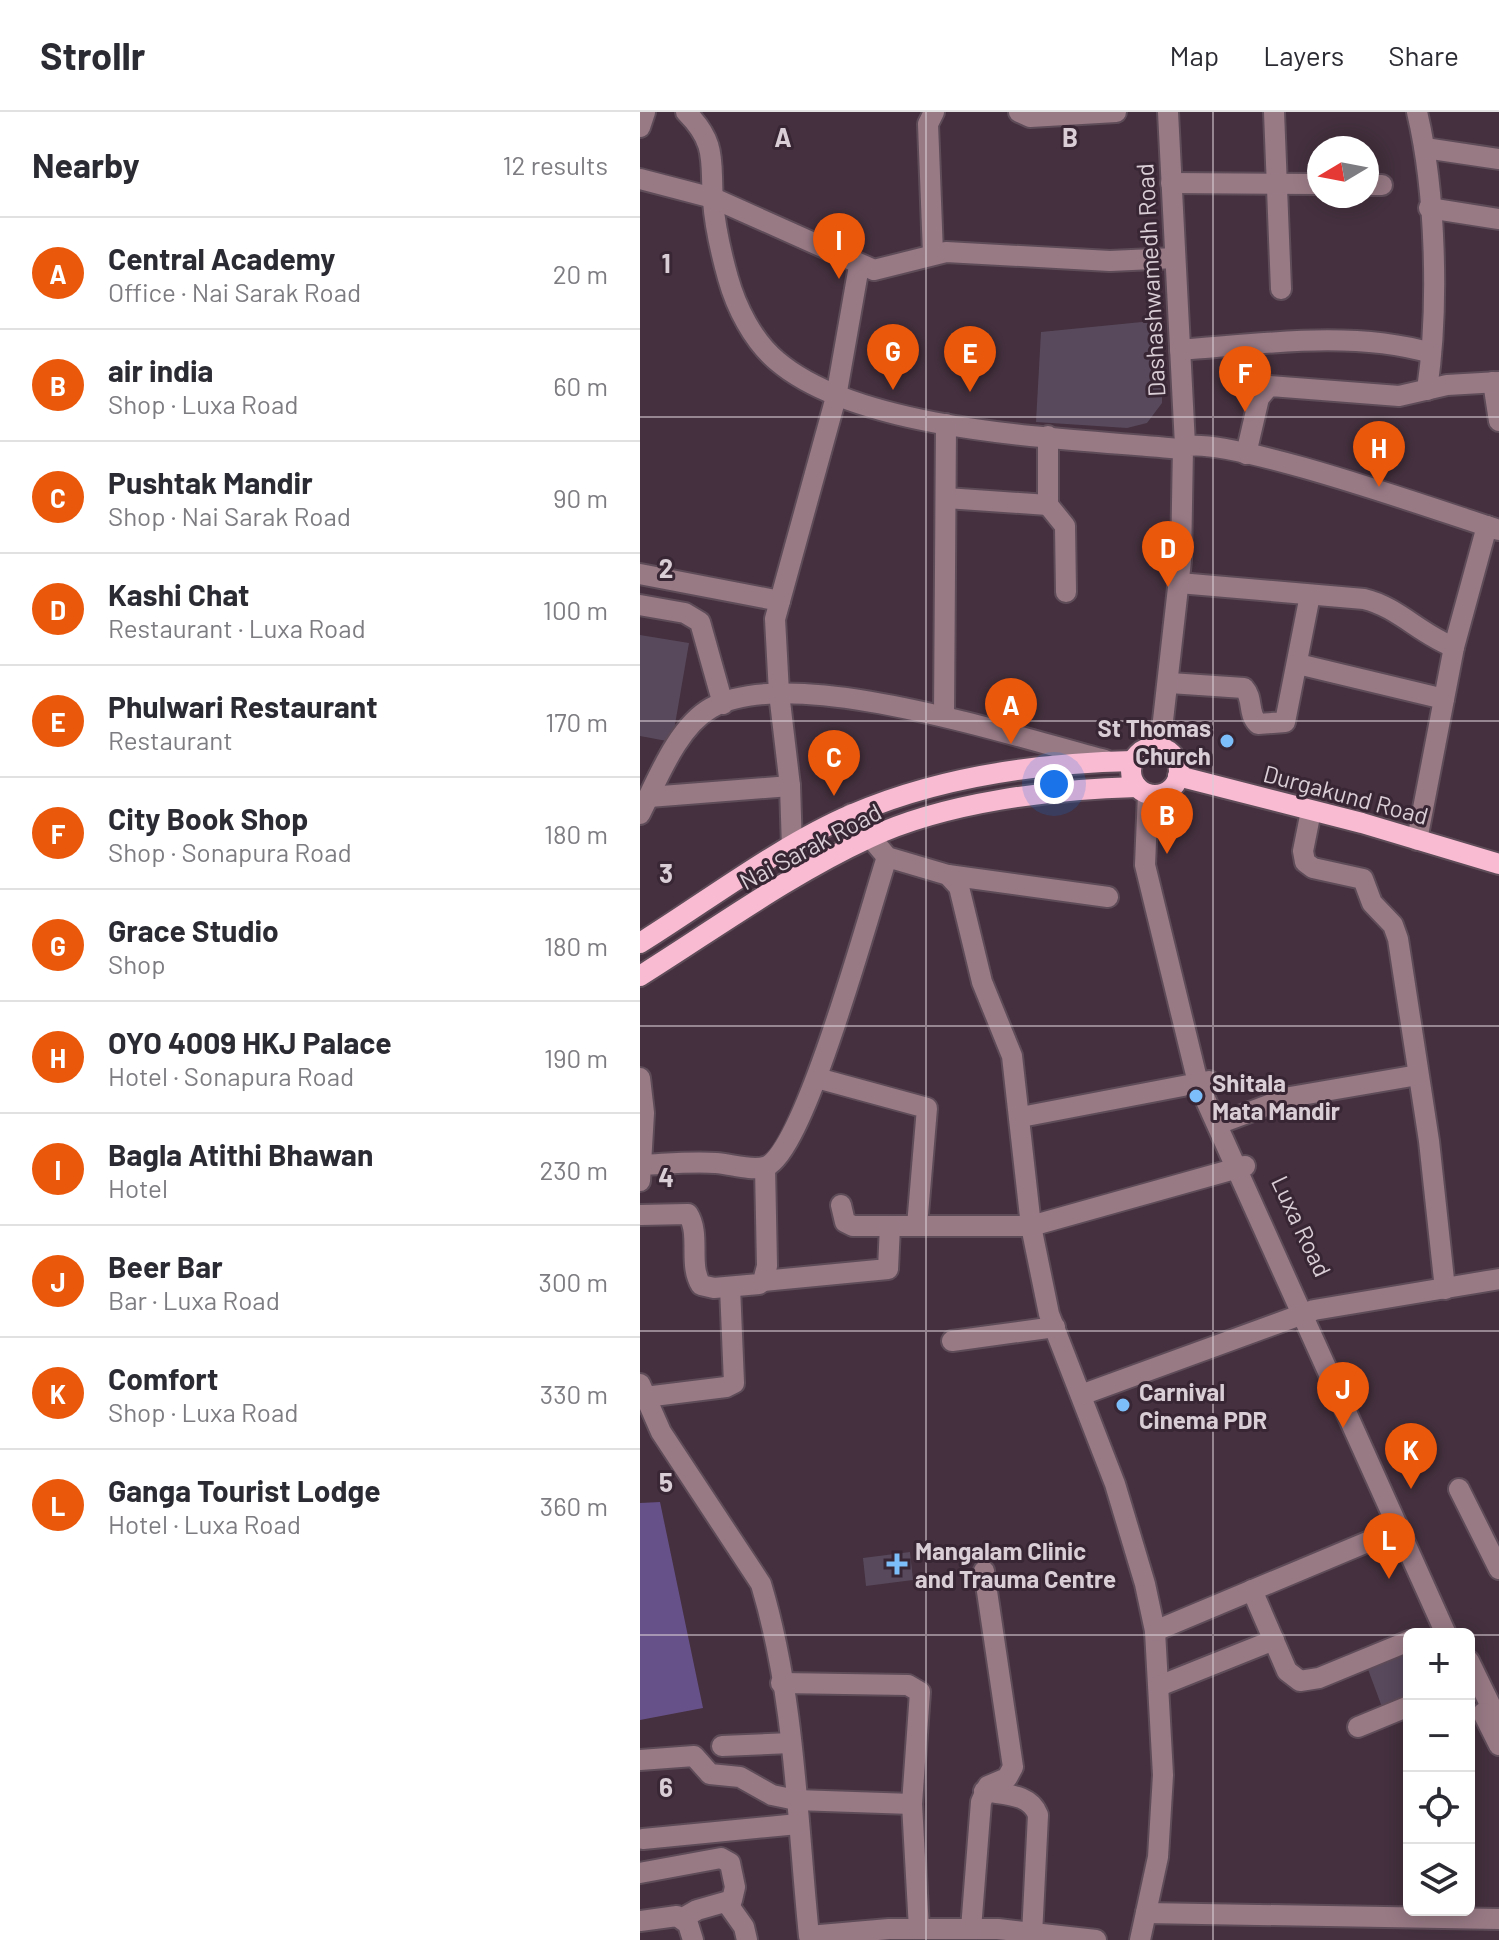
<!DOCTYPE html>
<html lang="en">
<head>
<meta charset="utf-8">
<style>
	body { margin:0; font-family:Barlow,sans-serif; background:#f2f2f3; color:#2b2b33 }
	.controls { position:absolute; right:24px; bottom:24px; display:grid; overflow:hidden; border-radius:12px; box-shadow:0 4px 20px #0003 }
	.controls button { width:72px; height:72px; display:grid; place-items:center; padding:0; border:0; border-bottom:2px solid #e1e1e2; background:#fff; color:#2b2b33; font:40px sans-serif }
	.compass { position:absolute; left:667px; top:24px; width:72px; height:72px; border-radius:50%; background:#fff; box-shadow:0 4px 20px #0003; rotate:260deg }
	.you { position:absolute; left:414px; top:672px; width:28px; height:28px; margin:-20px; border:6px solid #fff; border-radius:50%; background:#1a73e8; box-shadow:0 0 0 12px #1a73e833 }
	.badge { display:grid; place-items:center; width:52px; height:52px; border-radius:50%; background:#ea580c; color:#fff; font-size:26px; font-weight:700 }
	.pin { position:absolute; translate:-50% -66px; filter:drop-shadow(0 2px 4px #0008) }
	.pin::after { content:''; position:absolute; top:42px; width:28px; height:24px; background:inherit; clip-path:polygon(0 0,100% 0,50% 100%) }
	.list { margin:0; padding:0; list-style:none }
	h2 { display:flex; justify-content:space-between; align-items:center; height:104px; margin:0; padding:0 32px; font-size:34px }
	h2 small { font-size:26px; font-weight:400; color:#7c7c81 }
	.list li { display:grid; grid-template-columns:52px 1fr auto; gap:24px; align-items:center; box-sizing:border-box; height:112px; padding:0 32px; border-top:2px solid #e1e1e2 }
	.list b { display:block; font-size:30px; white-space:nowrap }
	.list p { margin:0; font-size:26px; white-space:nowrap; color:#7c7c81 }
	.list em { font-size:26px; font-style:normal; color:#7c7c81 }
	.icon { flex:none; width:44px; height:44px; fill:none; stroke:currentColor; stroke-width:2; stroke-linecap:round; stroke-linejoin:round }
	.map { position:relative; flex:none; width:859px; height:1828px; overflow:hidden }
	header { display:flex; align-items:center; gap:48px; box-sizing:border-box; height:112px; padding:0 40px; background:#fff; border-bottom:2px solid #e1e1e2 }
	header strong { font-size:38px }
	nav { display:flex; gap:44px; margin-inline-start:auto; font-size:28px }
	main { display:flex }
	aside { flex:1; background:#fff }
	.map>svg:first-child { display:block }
</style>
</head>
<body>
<header>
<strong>Strollr</strong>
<nav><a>Map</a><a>Layers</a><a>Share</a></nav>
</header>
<main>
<aside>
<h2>Nearby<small>12 results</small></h2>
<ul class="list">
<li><span class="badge">A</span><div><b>Central Academy</b><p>Office · Nai Sarak Road</p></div><em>20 m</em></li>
<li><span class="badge">B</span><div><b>air india</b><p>Shop · Luxa Road</p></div><em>60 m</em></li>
<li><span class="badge">C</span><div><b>Pushtak Mandir</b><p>Shop · Nai Sarak Road</p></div><em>90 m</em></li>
<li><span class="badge">D</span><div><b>Kashi Chat</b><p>Restaurant · Luxa Road</p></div><em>100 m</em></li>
<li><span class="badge">E</span><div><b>Phulwari Restaurant</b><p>Restaurant</p></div><em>170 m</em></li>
<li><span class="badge">F</span><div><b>City Book Shop</b><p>Shop · Sonapura Road</p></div><em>180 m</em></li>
<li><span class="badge">G</span><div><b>Grace Studio</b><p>Shop</p></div><em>180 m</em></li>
<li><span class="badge">H</span><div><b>OYO 4009 HKJ Palace</b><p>Hotel · Sonapura Road</p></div><em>190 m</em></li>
<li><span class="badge">I</span><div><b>Bagla Atithi Bhawan</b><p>Hotel</p></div><em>230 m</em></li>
<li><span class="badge">J</span><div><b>Beer Bar</b><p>Bar · Luxa Road</p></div><em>300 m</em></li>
<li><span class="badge">K</span><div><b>Comfort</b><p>Shop · Luxa Road</p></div><em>330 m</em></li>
<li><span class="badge">L</span><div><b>Ganga Tourist Lodge</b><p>Hotel · Luxa Road</p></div><em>360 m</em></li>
</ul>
</aside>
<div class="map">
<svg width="859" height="1828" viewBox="0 0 859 1828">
	<rect width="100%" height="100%" fill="#44303e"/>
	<polygon fill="#675189" points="20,1390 63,1596 0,1608 0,1391"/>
	<g fill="#58495c">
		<polygon points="522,208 522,291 507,311 487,316 396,310 401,220"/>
		<polygon points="0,523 49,531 32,630 0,624"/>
		<polygon points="270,1440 273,1468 226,1474 223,1446"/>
		<polygon points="769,1536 769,1585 742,1595 726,1552"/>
	</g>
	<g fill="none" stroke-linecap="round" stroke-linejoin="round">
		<g stroke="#5f4c59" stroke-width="24">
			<g id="minor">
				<path d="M46,0C78,32 70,50 73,89C75,115 81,141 88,166C96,195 113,229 137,249C223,322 429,326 541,337"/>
				<polyline points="379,0 390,5 476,0"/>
				<polyline points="528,0 545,333"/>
				<polyline points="634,0 641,177"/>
				<path d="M777,0C796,80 799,197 787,278"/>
				<polyline points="0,15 5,0"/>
				<polyline points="785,36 859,47"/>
				<polyline points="0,67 73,86 234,158 306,140 470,149 535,146"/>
				<polyline points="531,71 679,72"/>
				<polyline points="727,73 742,73"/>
				<polyline points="789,96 859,107"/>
				<polyline points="293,142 288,12 294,0"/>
				<path d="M540,238C621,232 712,218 791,241"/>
				<polyline points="853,270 859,309"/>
				<polyline points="408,324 408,393 425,414 426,480"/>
				<polyline points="606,342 619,286 629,274 759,284 807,273 859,270"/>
				<polyline points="306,386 408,393"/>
				<polyline points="0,462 140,489"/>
				<path d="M539,471L724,487C758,495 781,523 814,535"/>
				<polyline points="0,493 45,501 60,510 83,592"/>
				<polyline points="658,552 804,587"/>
				<path d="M530,571L604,576C614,587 607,601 618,612L645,610L670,483"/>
				<polyline points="304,604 306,312"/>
				<path d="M520,635L541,449L543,335C584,322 805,401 859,418"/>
				<polyline points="508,682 505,753 558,971 806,1522"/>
				<polyline points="9,685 150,674"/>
				<polyline points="671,699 663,739 665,750 673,756 723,767 732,791 753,813 758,827 789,1029 805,1177"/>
				<path d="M0,702C17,669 37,615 71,596C152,550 375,625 465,648"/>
				<polyline points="211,702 247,745 308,763 319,775 342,870 372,944 391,1114 409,1202 475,1372 505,1472 515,1519 523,1663 518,1745 500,1828"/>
				<polyline points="777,728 814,535 847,414"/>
				<polyline points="152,736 150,674 139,581 135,507 196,285 219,154"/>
				<polyline points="308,763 468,785"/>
				<polyline points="0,966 4,1001 0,1069"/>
				<polyline points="177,966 287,996 277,1114"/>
				<polyline points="381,1005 569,969"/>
				<polyline points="586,1009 650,985 778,963"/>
				<path d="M2,1053C26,1052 51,1049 76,1051C91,1052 110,1059 125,1055C164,1044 231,793 247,745"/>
				<polyline points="201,1093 205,1110 213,1114 391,1114 605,1054"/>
				<path d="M0,1103L48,1102C61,1123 48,1152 61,1173L74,1176L119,1172L123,1169L127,1154L125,1055"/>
				<polyline points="123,1169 248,1157 250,1114"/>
				<polyline points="312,1229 415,1215"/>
				<path d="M0,1272L21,1320L121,1472C155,1585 157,1707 169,1824L249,1817H358L456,1828"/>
				<polyline points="441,1283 674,1198 859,1167"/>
				<polyline points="5,1285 86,1275 94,1271 90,1175"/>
				<polyline points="819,1377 859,1457"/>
				<polyline points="612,1478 647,1559 660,1569 679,1566 769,1529"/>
				<polyline points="515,1519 756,1418"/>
				<polyline points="829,1549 859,1611"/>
				<polyline points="519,1574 634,1528"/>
				<polyline points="843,1601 859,1633"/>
				<polyline points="718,1615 769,1594"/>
				<polyline points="82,1634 151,1631"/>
				<polyline points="0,1648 54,1644 70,1662 100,1665 132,1683 156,1688 272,1692 280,1580 268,1573 141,1571"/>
				<path d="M344,1679C364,1683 390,1681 398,1703L392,1823"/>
				<polyline points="272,1692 279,1817"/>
				<polyline points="3,1727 158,1712"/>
				<polyline points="0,1761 81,1746 90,1751 95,1775 92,1788 57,1798 43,1806"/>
				<polyline points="87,1791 104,1815 107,1828"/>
				<polyline points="506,1801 859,1807"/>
				<polyline points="0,1809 37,1804 48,1812 53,1828"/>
				<polyline points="331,1817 341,1690 348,1674 367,1666 373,1655 344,1459"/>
			</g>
		</g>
		<g stroke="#5f4c59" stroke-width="24">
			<g id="major">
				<circle cx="515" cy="659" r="24"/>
				<polyline points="538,664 722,711 859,752"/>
				<path d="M0,831C66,790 142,732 213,702C299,665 400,651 493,649"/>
				<path d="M0,864C75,817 149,763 229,726C305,690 414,677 497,675"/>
			</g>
		</g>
		<use href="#minor" stroke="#987a85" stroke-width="20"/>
		<use href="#major" stroke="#f9bbd2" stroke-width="20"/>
	</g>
	<path fill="none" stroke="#daced6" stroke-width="2" stroke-opacity="0.55" d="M286,0V1828M573,0V1828M0,305H859M0,609H859M0,914H859M0,1219H859M0,1523H769M829,1523H859"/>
	<g fill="#7cbef9" stroke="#392634" stroke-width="3">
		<circle cx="587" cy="629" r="8"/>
		<circle cx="556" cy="984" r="8"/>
		<circle cx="483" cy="1293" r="8"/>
		<path d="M253 1440h8v8h8v8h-8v8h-8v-8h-8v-8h8z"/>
	</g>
	<g text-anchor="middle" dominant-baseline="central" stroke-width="6" stroke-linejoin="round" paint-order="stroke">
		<g font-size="24" fill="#daced6" stroke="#392634">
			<text transform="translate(510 168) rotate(-93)">Dashashwamedh Road</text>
			<text transform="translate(706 682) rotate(15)">Durgakund Road</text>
			<text transform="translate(170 734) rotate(-28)">Nai Sarak Road</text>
			<text transform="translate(662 1114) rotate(65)">Luxa Road</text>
		</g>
		<g font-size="24" font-weight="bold" fill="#daced6" stroke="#392634" text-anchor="start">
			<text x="571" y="615" text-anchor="end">St Thomas<tspan x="571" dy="28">Church</tspan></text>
			<text x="572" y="970">Shitala<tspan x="572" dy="28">Mata Mandir</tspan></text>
			<text x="499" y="1279">Carnival<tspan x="499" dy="28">Cinema PDR</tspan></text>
			<text x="275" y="1438">Mangalam Clinic<tspan x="275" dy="28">and Trauma Centre</tspan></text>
		</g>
	</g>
	<g font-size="26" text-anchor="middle" font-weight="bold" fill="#daced6" stroke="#392634" stroke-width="6" stroke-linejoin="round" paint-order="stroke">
		<text x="143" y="35">A</text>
		<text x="430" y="35">B</text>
		<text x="26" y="161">1</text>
		<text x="26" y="466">2</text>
		<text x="26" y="771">3</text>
		<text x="26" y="1075">4</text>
		<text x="26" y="1380">5</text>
		<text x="26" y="1685">6</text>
	</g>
</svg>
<div class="controls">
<button>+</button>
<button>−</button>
<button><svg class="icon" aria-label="locate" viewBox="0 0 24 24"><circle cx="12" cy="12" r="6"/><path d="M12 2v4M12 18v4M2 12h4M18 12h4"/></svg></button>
<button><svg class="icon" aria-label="layers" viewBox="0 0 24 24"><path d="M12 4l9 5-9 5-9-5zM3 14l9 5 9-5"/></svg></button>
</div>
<svg class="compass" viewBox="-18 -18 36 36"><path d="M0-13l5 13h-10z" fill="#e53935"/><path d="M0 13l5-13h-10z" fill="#7c7c81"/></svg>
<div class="you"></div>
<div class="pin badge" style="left:371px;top:632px">A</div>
<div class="pin badge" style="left:527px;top:742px">B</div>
<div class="pin badge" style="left:194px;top:684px">C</div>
<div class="pin badge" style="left:528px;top:475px">D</div>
<div class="pin badge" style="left:330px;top:280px">E</div>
<div class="pin badge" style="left:605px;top:300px">F</div>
<div class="pin badge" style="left:253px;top:278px">G</div>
<div class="pin badge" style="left:739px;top:375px">H</div>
<div class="pin badge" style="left:199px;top:167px">I</div>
<div class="pin badge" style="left:703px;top:1316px">J</div>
<div class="pin badge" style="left:771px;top:1377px">K</div>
<div class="pin badge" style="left:749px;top:1467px">L</div>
</div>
</main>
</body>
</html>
